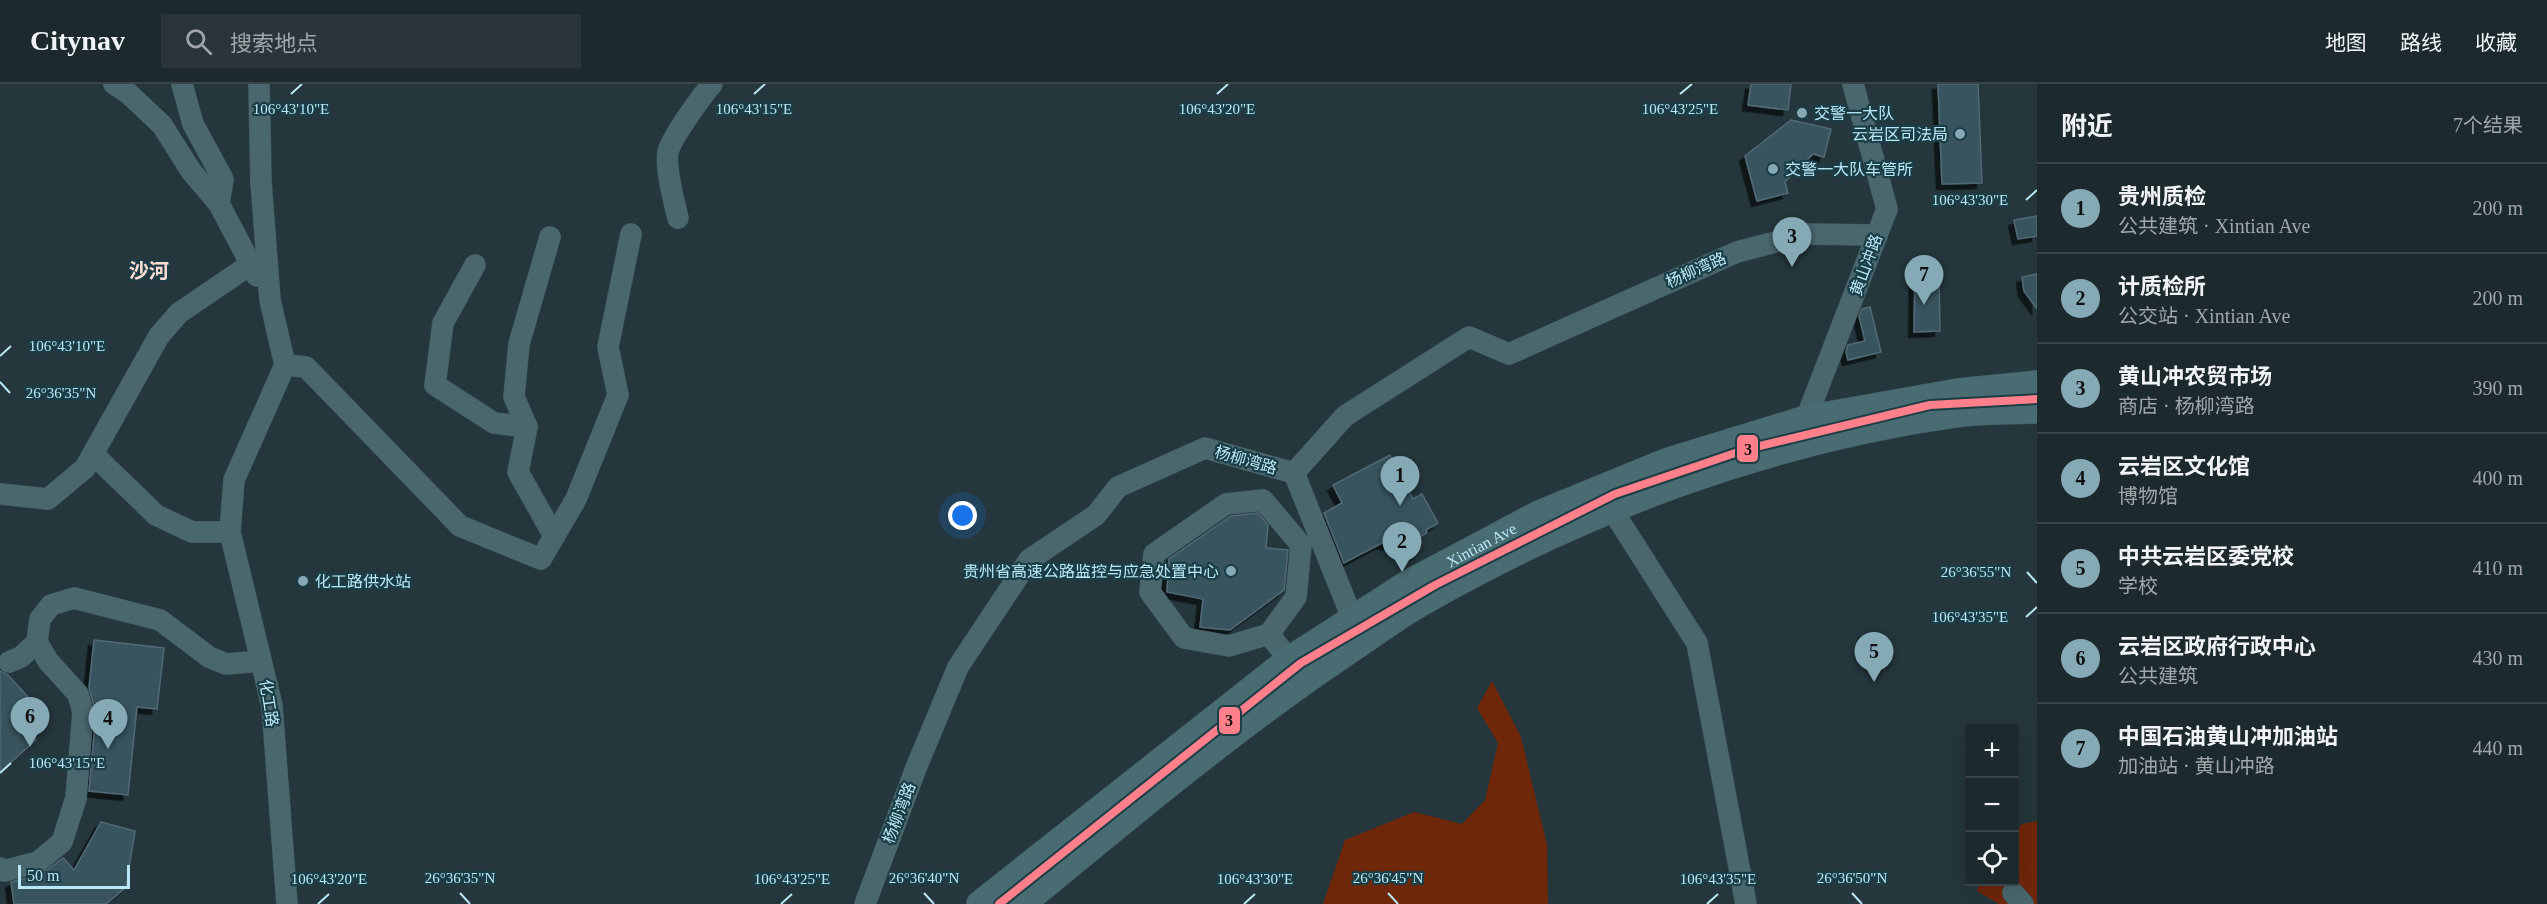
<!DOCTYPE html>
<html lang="zh">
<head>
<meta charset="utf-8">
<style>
	body { margin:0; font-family:"Times New Roman","Noto Sans SC",serif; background:#293539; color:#f1f3f6 }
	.controls { position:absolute; right:18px; bottom:18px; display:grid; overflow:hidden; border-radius:0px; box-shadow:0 6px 24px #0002 }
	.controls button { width:54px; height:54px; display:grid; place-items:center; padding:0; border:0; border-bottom:2px solid #3a4549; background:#1c292d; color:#f1f3f6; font:30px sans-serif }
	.scale { position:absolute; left:18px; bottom:15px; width:112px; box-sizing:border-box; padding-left:6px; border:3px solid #b8e8f7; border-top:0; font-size:16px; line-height:21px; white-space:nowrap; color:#b8e8f7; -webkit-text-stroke:4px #1b3d46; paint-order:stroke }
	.you { position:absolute; left:963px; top:432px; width:21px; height:21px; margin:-15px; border:4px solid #fff; border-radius:50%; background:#1a73e8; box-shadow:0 0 0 9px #1a73e833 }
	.badge { display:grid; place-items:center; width:39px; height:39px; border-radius:50%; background:#85aab6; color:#111; font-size:20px; font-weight:700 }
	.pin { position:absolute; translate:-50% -50px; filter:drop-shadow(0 2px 3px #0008) }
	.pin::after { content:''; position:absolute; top:32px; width:21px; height:18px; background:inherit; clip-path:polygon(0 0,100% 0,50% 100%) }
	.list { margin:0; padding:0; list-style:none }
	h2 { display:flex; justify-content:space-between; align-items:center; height:78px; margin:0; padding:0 24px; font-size:26px }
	h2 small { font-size:20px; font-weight:400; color:#a0a6aa }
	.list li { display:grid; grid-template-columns:39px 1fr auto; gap:18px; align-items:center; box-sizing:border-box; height:90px; padding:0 24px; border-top:2px solid #3a4549 }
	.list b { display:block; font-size:22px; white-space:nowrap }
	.list p { margin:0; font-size:20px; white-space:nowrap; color:#a0a6aa }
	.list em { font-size:20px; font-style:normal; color:#a0a6aa }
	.icon { flex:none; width:33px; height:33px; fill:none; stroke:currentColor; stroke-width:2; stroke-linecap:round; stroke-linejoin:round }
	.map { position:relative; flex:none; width:2037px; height:820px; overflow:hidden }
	header { display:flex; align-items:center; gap:36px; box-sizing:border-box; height:84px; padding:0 30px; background:#1c292d; border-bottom:2px solid #3a4549 }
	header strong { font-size:28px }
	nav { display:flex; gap:33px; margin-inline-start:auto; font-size:21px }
	.search { width:420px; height:54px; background:#293539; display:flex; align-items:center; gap:15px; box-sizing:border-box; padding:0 21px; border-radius:0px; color:#a0a6aa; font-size:22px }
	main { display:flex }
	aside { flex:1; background:#1c292d }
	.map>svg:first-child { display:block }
</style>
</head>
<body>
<header>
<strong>Citynav</strong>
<div class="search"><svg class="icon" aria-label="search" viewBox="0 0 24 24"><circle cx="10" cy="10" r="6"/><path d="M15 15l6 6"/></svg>搜索地点</div>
<nav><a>地图</a><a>路线</a><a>收藏</a></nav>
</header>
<main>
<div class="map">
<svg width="2037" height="820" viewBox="0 0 2037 820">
	<defs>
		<filter id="shadow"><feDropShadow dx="-5.5" dy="5.5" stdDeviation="0" flood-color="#0009"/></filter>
	</defs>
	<rect width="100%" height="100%" fill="#25373c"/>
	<g fill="#6f270a">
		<polygon points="1492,597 1521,653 1547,761 1548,820 1323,820 1345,756 1414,728 1462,740 1485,716 1498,659 1477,624"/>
		<polygon points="2037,737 2037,820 1999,820 1977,807 1980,798 2014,798 2015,748 2022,740"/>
	</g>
	<g fill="#37545f" stroke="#526975" stroke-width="1.5" filter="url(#shadow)">
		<polygon points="1751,0 1791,0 1788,26 1748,21"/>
		<polygon points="1938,0 1978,0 1982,99 1942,100"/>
		<polygon points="1791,36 1831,45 1824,73 1813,70 1785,98 1788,109 1757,117 1745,72"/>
		<polygon points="2037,132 2037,152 2018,155 2014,136"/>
		<polygon points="1915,189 1939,190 1940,247 1914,248"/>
		<polygon points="2037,190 2037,225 2024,207 2022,193"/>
		<polygon points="1870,223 1881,268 1848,276 1846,268 1848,261 1865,257 1859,232 1862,225"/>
		<polygon points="1390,371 1413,415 1422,410 1438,439 1426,446 1427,449 1400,464 1396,457 1388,461 1382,459 1344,479 1324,429 1342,419 1333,401"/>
		<polygon points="1258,429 1268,441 1266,464 1288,466 1284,506 1230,546 1200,543 1203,515 1167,508 1169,475 1231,432"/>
		<polygon points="94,556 164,564 157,625 137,623 128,711 89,707 96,629 89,604"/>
		<polygon points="0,587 8,591 47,634 30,649 36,656 0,688"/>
		<polygon points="101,738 135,747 126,803 106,820 14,820 11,798 42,790 63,774 74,786"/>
	</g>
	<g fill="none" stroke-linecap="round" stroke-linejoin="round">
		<g stroke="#3e565d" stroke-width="22">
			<g id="minor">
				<polyline points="114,0 128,9 162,41 191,87 219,120"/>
				<polyline points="182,0 193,40 223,95 219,120 257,192"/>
				<polyline points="259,0 261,98 270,216 285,281 234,396 230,448 272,622 287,820"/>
				<path d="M678,134C674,118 665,83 668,68C671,54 702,12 712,0"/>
				<polyline points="550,153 519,260 514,313 527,343 518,388 554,452"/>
				<polyline points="475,181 443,239 435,301 494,339 527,343"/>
				<polyline points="285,281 306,283 460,442 541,475 576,415 618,311 608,263 631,150"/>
				<polyline points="1810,345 1806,335 1887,125 1853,0"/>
				<polyline points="93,370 156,431 192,448 230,448"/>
				<polyline points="1294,389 1353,536"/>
				<polyline points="0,410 48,415 85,384 159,252 179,229 251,180"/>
				<polyline points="1613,427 1697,559 1746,820"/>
				<polyline points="1269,550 1229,562 1184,554 1150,508 1154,470 1226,420 1263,416 1301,461 1296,513 1269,550 1289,576"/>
				<polyline points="9,578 21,573 37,558"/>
				<polyline points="0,784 4,787 38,778 62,758 76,714 83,628 78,610 48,577 37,558 40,535 51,521 74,514 160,536 209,573 226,580 261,577"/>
				<polyline points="2013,809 2023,820"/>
				<polyline points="865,820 916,684 958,583 1029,476 1096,431 1118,403 1205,364 1294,389 1345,332 1469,253 1509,270 1737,168 1806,150 1877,151"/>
			</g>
		</g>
		<g stroke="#3e565d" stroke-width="28">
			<g id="major">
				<path id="s1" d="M980,820L1289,576L1409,499L1539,430L1666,378L1806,335L1958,308L2037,300"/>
				<path d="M1022,820C1129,732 1236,642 1351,565C1375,549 1399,531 1424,517C1587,424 1770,356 1956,330C1982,326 2010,327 2037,326"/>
			</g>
		</g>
		<use href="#minor" stroke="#4a676e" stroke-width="21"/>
		<use href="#major" stroke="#496b72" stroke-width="27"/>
		<g stroke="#1b3d46" stroke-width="12">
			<polyline id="metro-1" points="999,820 1301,579 1435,501 1615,410 1747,365 1930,321 2037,315"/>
		</g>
		<use href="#metro-1" stroke="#ff808a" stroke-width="8"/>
	</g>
	<path fill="none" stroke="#b8e8f7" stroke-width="2" d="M291,10L302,0M754,10L765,0M1217,10L1228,0M1680,10L1692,0M2026,116L2037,106M0,272L11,262M0,298L10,309M2027,488L2037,499M2026,533L2037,523M0,689L11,679M460,809L470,820M924,809L934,820M1388,809L1398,820M1852,809L1862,820M318,820L329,810M781,820L792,810M1244,820L1255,810M1707,820L1718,810"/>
	<g fill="#85aab6" stroke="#1b3d46" stroke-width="2">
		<circle cx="1802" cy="29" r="6"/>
		<circle cx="1960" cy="50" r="6"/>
		<circle cx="1773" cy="85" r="6"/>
		<circle cx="1231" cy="487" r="6"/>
		<circle cx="303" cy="497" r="6"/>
	</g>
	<g text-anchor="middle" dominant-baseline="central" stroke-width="4.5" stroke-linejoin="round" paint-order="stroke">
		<g font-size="16" fill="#b8e8f7" stroke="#1b3d46" text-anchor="start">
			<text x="1814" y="29">交警一大队</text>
			<text x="1948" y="50" text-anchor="end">云岩区司法局</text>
			<text x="1785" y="85">交警一大队车管所</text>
			<text x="1219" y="487" text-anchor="end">贵州省高速公路监控与应急处置中心</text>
			<text x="315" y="497">化工路供水站</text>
		</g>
		<g font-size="16" fill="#b8e8f7" stroke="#1b3d46">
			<text transform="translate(1866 181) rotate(-70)">黄山冲路</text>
			<text transform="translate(1696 186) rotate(-24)">杨柳湾路</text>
			<text transform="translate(1246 376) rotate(16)">杨柳湾路</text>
			<text stroke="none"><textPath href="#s1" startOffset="618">Xintian Ave</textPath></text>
			<text transform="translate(269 619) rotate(81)">化工路</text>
			<text transform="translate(899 729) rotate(-69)">杨柳湾路</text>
		</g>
		<g font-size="20" font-weight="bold" fill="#fedcd2" stroke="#1b3d46">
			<text x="149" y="187">沙河</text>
		</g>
	</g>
	<g font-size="15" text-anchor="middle" fill="#b8e8f7" stroke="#1b3d46" stroke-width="4.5" stroke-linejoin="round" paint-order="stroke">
		<text x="291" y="30">106°43'10"E</text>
		<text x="754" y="30">106°43'15"E</text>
		<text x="1217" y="30">106°43'20"E</text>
		<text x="1680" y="30">106°43'25"E</text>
		<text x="1970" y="121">106°43'30"E</text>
		<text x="67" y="267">106°43'10"E</text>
		<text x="61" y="314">26°36'35"N</text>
		<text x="1976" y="493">26°36'55"N</text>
		<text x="1970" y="538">106°43'35"E</text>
		<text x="67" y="684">106°43'15"E</text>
		<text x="460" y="799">26°36'35"N</text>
		<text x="924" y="799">26°36'40"N</text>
		<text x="1388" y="799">26°36'45"N</text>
		<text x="1852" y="799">26°36'50"N</text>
		<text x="329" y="800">106°43'20"E</text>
		<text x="792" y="800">106°43'25"E</text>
		<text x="1255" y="800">106°43'30"E</text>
		<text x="1718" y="800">106°43'35"E</text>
	</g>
	<g stroke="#1b3d46" stroke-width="2">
		<rect x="1736" y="350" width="23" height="29" rx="6" fill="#ff808a"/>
		<rect x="1218" y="622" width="23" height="29" rx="6" fill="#ff808a"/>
	</g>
	<g font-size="16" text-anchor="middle" font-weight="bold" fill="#111">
		<text x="1748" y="371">3</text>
		<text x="1229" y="642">3</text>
	</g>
</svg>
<div class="controls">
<button>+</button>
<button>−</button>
<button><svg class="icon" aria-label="locate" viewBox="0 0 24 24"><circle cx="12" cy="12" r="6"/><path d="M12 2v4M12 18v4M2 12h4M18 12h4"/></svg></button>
</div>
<div class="scale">50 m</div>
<div class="you"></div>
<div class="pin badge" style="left:1400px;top:422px">1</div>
<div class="pin badge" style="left:1402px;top:488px">2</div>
<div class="pin badge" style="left:1792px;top:183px">3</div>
<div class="pin badge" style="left:108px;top:665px">4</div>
<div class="pin badge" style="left:1874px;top:598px">5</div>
<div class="pin badge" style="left:30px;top:663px">6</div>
<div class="pin badge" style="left:1924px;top:221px">7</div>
</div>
<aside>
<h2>附近<small>7个结果</small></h2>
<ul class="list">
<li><span class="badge">1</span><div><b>贵州质检</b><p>公共建筑 · Xintian Ave</p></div><em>200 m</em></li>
<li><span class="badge">2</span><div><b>计质检所</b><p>公交站 · Xintian Ave</p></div><em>200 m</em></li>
<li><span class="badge">3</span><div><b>黄山冲农贸市场</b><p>商店 · 杨柳湾路</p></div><em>390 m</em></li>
<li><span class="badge">4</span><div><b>云岩区文化馆</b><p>博物馆</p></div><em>400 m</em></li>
<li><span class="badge">5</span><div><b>中共云岩区委党校</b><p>学校</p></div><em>410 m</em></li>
<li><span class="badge">6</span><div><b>云岩区政府行政中心</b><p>公共建筑</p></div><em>430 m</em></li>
<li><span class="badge">7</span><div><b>中国石油黄山冲加油站</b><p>加油站 · 黄山冲路</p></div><em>440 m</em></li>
</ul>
</aside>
</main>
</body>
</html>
